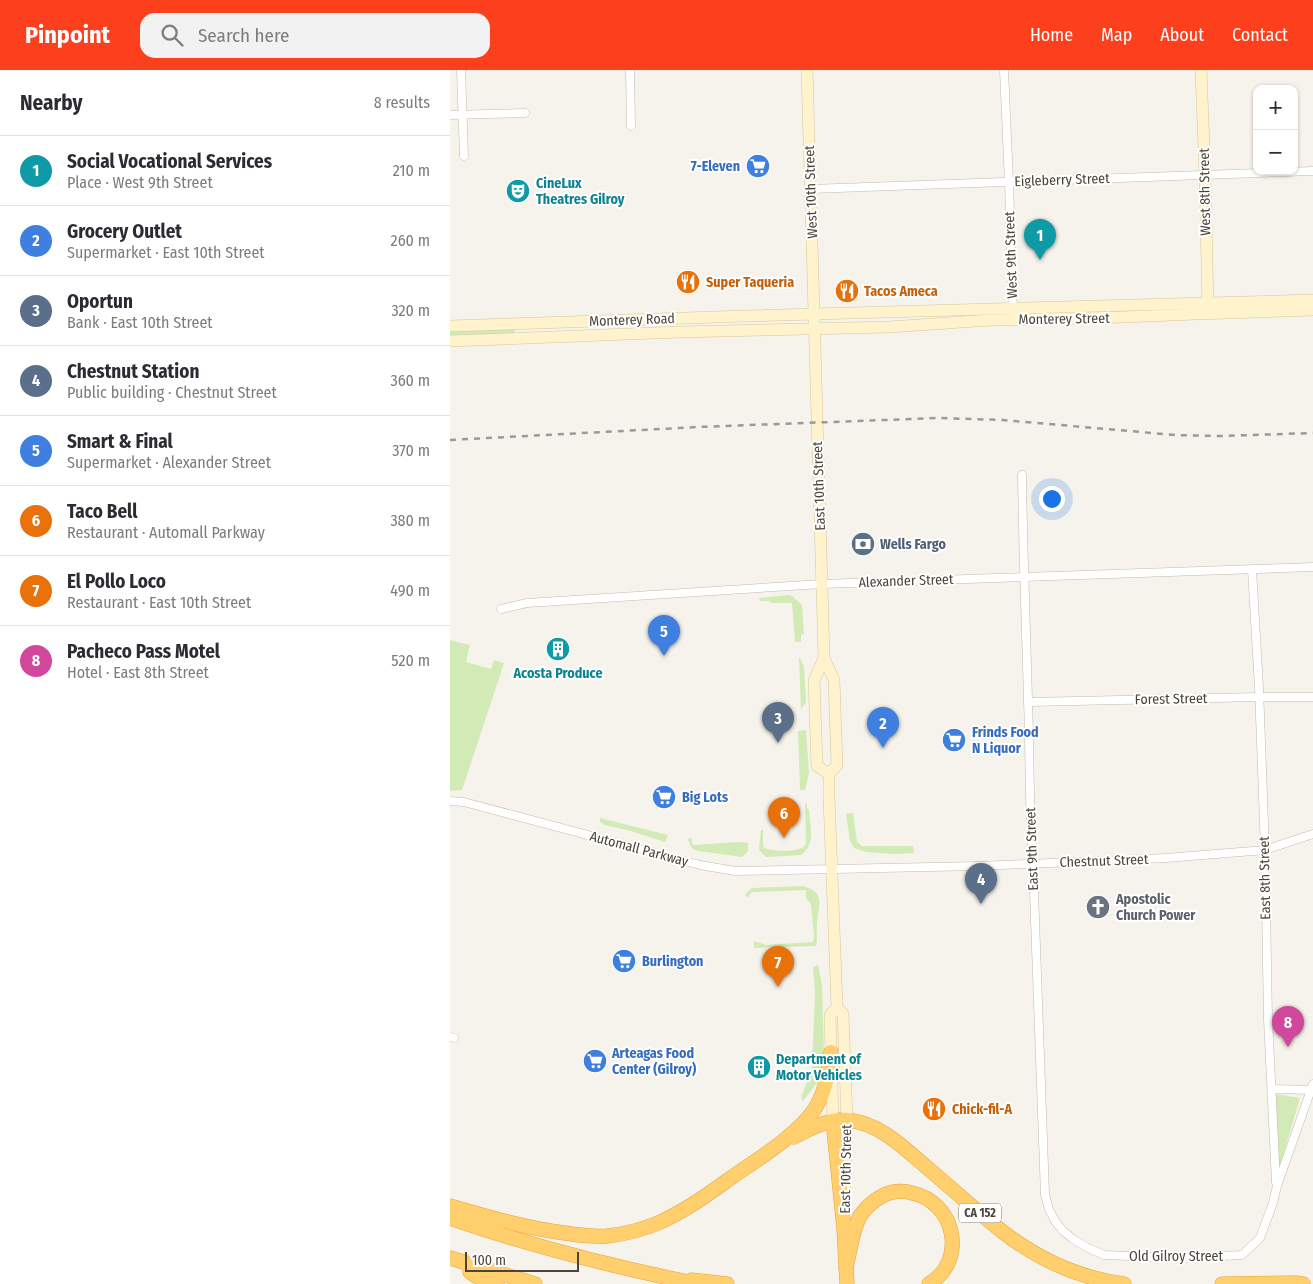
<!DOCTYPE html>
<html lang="en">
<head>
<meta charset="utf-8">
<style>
	body { margin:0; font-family:"Fira Sans Condensed",sans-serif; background:#f2f2f3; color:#2b2b33 }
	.controls { position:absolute; right:15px; top:15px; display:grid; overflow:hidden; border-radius:10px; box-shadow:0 1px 4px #0004 }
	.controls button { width:45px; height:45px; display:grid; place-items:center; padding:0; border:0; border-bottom:1px solid #e1e1e2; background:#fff; color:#2b2b33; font:25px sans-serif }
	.scale { position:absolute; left:15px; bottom:12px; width:114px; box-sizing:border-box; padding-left:5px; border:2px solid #4b4439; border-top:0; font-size:14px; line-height:18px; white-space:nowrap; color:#4b4439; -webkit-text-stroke:4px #fff; paint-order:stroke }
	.you { position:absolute; left:601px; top:428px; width:18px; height:18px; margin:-12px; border:4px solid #fff; border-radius:50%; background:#1a73e8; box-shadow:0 0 0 8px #1a73e833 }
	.badge { display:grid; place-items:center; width:32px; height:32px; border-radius:50%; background:#fc3f1d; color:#fff; font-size:16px; font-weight:700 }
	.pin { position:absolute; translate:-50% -41px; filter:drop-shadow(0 1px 2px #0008) }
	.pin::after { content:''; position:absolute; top:26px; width:18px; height:15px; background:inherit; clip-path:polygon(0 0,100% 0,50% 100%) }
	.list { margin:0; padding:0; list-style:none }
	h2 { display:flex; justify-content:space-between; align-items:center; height:65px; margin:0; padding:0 20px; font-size:21px }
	h2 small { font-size:16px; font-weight:400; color:#7c7c81 }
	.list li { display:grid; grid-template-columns:32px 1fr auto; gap:15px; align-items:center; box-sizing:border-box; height:70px; padding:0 20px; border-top:1px solid #e1e1e2 }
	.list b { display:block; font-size:19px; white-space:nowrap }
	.list p { margin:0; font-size:16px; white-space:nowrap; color:#7c7c81 }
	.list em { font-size:16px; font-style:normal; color:#7c7c81 }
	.icon { flex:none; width:28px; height:28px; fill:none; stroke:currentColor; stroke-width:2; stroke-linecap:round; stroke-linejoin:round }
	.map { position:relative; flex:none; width:863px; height:1214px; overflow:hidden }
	header { display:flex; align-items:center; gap:30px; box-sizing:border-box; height:70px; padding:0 25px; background:#fc3f1d; color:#fff }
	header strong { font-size:24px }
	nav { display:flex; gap:28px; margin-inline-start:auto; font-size:18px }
	.search { width:350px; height:45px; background:#f2f2f3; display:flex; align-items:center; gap:12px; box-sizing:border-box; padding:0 18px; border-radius:15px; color:#7c7c81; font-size:19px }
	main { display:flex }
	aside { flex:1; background:#fff }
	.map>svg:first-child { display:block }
</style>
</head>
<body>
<header>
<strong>Pinpoint</strong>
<div class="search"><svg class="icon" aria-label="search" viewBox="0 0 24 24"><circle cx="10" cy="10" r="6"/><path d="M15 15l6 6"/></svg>Search here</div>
<nav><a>Home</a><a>Map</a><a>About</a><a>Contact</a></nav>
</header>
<main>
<aside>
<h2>Nearby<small>8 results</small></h2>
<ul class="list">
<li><span class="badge" style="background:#0f9aa8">1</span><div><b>Social Vocational Services</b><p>Place · West 9th Street</p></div><em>210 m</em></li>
<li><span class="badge" style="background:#3f7fe0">2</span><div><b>Grocery Outlet</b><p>Supermarket · East 10th Street</p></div><em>260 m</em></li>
<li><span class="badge" style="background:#5c6f8a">3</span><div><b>Oportun</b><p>Bank · East 10th Street</p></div><em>320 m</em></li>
<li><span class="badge" style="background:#5c6f8a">4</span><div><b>Chestnut Station</b><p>Public building · Chestnut Street</p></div><em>360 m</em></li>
<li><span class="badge" style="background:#3f7fe0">5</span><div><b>Smart &amp; Final</b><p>Supermarket · Alexander Street</p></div><em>370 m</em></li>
<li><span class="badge" style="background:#e8710a">6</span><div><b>Taco Bell</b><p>Restaurant · Automall Parkway</p></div><em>380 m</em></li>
<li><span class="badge" style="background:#e8710a">7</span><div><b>El Pollo Loco</b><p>Restaurant · East 10th Street</p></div><em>490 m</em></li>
<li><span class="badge" style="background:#d1479c">8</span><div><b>Pacheco Pass Motel</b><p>Hotel · East 8th Street</p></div><em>520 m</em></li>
</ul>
</aside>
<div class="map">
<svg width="863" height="1214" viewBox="0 0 863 1214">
	<rect width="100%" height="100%" fill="#f6f3ec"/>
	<g fill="#d2eab5">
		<polygon points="65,259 64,264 0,266 0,261"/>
		<polygon points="338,525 342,526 352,535 354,564 351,565 351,572 345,572 342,533 321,533 320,531 310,531 309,528"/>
		<polygon points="0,570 20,575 16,592 41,599 44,590 54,593 12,720 0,721"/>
		<polygon points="349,588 350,588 354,597 356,632 351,639"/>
		<polygon points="356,660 359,703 355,720 350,720 348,661"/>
		<path d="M355,733L357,734V738L359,740C360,757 366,774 351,785L316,787L309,780L311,760H313V775L314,778C323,781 340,782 349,779C353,778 353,777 356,774Z"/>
		<polygon points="403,743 407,772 412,776 463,776 464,783 445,784 416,782 404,778 400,771 396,744"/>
		<polygon points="150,748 218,765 215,772 181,761 155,755 150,752"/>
		<path d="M239,768L242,769V773L244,775L288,772L298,773V781L292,787L249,781C242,780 241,777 238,770Z"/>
		<path d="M353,816C378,823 367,837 367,855C366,863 368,868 366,876L304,878V871L316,875L363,872L364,866L361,834L356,828V820L302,822L298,827L295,826L296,823L302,818Z"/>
		<polygon points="368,894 372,915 374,985 369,1010 353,1031 351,1028 362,998 365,922 363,898"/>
		<polygon points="825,1024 850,1028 829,1099"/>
	</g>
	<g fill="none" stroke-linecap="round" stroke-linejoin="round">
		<g stroke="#c2bbae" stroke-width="9">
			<g id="street">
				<polyline points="11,0 14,86"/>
				<polyline points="180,0 181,56"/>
				<polyline points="554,0 559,112 563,243"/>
				<polyline points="0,45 75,43"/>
				<polyline points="361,119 863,101"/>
				<path d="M572,405C573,480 576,555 578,630C580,685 579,739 583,794L595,1125L599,1139L605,1151L613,1161L623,1169L638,1178L654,1185L733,1188L792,1185L810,1168L823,1133L827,1116L863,1014"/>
				<polyline points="802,499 809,618 815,780 818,949 826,1112"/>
				<polyline points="51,539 77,533 372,514 863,497"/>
				<polyline points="578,632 809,627 863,627"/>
				<polyline points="0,731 14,732 250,795 285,801 528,796 716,788 815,780 863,764"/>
				<polyline points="0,967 4,968"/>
				<polyline points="822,1019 863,1020"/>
			</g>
		</g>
		<g stroke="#d6c79b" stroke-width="12">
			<g id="secondary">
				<polyline points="357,0 374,588 384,610 387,695 379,704 379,728 387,937 393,944 397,1050 395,1122"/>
				<polyline points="751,0 755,105 758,239"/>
				<polyline points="0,256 295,246 863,230"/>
				<polyline points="0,271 229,262 439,257 541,250 675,247 745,244 863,240"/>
				<polyline points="374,588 364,611 367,696 379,704"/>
				<polyline points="383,1051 380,945 387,937"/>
			</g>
		</g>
		<g stroke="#e0a43c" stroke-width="15">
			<g id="highway">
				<polyline points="383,1051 394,1159 397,1214"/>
				<path d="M344,1067C359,1059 380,1048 398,1050C431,1053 457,1081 481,1101C505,1121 528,1143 553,1162C589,1190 629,1208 674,1214"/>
				<path d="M0,1136C38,1147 76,1158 115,1163C128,1165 143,1167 157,1166C174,1164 192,1160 208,1153C236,1141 261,1122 285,1105C310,1088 348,1064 364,1040C376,1022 378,1002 381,982"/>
				<path d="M0,1148C81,1176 164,1197 248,1214"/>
				<polyline points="0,1188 85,1214"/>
				<path d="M396,1198C400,1182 402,1161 410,1146C416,1137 423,1131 432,1126C442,1121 452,1120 462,1123C505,1132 518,1190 479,1214"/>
				<polyline points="20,1202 26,1206 47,1214"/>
				<polyline points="241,1210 277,1214"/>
				<polyline points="772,1214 846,1213 853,1214"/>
			</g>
		</g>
		<use href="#street" stroke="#fff" stroke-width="8"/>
		<use href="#secondary" stroke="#fff3cd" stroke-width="11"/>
		<use href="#highway" stroke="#ffcf6e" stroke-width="14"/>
		<polyline stroke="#9a9a9a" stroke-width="2.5" stroke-dasharray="6 6" stroke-linecap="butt" points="0,370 248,357 488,348 553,350 725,365 771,366 863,363"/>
	</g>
	<defs>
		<g id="supermarket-disc" transform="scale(1.25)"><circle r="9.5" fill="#3f7fe0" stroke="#fff"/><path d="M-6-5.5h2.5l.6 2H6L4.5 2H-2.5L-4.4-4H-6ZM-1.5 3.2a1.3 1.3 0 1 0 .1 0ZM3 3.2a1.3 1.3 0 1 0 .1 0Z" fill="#fff"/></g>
		<g id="theatre-disc" transform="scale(1.25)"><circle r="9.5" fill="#0f9aa8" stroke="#fff"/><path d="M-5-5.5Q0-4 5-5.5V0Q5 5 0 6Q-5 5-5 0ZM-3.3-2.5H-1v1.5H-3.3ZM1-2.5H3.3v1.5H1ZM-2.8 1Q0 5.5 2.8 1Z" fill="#fff"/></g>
		<g id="restaurant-disc" transform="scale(1.25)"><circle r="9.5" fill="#e8710a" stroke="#fff"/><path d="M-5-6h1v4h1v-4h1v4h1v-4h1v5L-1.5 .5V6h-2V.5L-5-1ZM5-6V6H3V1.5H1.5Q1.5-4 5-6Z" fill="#fff"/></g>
		<g id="bank-disc" transform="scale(1.25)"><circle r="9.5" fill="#5c6f8a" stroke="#fff"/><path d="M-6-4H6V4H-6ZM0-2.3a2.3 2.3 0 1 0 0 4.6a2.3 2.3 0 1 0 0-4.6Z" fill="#fff"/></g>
		<g id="building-disc" transform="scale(1.25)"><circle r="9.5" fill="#0f9aa8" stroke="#fff"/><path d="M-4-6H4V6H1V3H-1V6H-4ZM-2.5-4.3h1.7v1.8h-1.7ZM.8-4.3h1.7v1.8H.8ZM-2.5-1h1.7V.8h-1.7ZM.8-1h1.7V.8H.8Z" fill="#fff"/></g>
		<g id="church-disc" transform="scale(1.25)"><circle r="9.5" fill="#6b7280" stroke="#fff"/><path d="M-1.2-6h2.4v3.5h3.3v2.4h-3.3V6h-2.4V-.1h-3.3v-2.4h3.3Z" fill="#fff"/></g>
	</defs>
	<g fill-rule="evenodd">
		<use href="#supermarket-disc" x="308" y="96"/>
		<use href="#theatre-disc" x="68" y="121"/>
		<use href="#restaurant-disc" x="238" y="212"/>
		<use href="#restaurant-disc" x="397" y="221"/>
		<use href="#bank-disc" x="413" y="474"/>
		<use href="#building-disc" x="108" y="579"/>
		<use href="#supermarket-disc" x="504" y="670"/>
		<use href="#supermarket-disc" x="214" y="727"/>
		<use href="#church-disc" x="648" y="837"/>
		<use href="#supermarket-disc" x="174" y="891"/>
		<use href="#supermarket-disc" x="145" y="991"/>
		<use href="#building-disc" x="309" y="997"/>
		<use href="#restaurant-disc" x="484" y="1039"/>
	</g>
	<g text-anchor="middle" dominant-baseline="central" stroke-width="4" stroke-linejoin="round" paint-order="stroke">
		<rect fill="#fff" stroke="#817c74" stroke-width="1" x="509" y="1133.5" width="42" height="19" rx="4"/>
		<g font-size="12" font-weight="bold" fill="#4b4439">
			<text x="530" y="1143">CA 152</text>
		</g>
		<g font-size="14" font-weight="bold" fill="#366cbe" stroke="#fff" text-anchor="start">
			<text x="290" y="96" text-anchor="end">7-Eleven</text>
			<text x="522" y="662">Frinds Food<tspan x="522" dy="16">N Liquor</tspan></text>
			<text x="232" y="727">Big Lots</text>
			<text x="192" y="891">Burlington</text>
			<text x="162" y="983">Arteagas Food<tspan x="162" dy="16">Center (Gilroy)</tspan></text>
		</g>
		<g font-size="14" fill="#4b4439" stroke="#fff">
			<text transform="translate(612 110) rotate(-2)">Eigleberry Street</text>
			<text transform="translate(361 122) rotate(-92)">West 10th Street</text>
			<text transform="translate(755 122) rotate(-91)">West 8th Street</text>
			<text transform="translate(561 185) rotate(-92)">West 9th Street</text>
			<text transform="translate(614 249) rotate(-1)">Monterey Street</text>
			<text transform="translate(182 250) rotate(-2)">Monterey Road</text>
			<text transform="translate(369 416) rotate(-92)">East 10th Street</text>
			<text transform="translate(456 511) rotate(-2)">Alexander Street</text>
			<text transform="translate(721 629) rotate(-1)">Forest Street</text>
			<text transform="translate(189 779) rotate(15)">Automall Parkway</text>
			<text transform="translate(582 779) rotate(-92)">East 9th Street</text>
			<text transform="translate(654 791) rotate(-2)">Chestnut Street</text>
			<text transform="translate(815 808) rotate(-91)">East 8th Street</text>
			<text transform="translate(396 1099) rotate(-89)">East 10th Street</text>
			<text x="726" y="1186">Old Gilroy Street</text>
		</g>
		<g font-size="14" font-weight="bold" fill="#0d838f" stroke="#fff" text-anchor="start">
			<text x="86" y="113">CineLux<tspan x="86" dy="16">Theatres Gilroy</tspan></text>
			<text x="108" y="603" text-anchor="middle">Acosta Produce</text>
			<text x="326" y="989">Department of<tspan x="326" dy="16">Motor Vehicles</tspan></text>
		</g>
		<g font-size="14" font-weight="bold" fill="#c56008" stroke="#fff" text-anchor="start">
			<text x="256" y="212">Super Taqueria</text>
			<text x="414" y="221">Tacos Ameca</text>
			<text x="502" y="1039">Chick-fil-A</text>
		</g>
		<g font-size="14" font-weight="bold" fill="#4e5e75" stroke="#fff" text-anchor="start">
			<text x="430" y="474">Wells Fargo</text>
		</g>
		<g font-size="14" font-weight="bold" fill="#5b616d" stroke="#fff" text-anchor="start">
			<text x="666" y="829">Apostolic<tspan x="666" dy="16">Church Power</tspan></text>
		</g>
	</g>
</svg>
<div class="controls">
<button>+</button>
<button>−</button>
</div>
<div class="scale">100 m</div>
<div class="you"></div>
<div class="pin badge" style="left:590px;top:190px;background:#0f9aa8">1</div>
<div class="pin badge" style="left:433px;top:678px;background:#3f7fe0">2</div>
<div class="pin badge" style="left:328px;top:673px;background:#5c6f8a">3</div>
<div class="pin badge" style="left:531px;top:834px;background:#5c6f8a">4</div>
<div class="pin badge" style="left:214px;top:586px;background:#3f7fe0">5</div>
<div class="pin badge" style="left:334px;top:768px;background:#e8710a">6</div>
<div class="pin badge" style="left:328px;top:917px;background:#e8710a">7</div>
<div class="pin badge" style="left:838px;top:977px;background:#d1479c">8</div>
</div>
</main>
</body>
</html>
